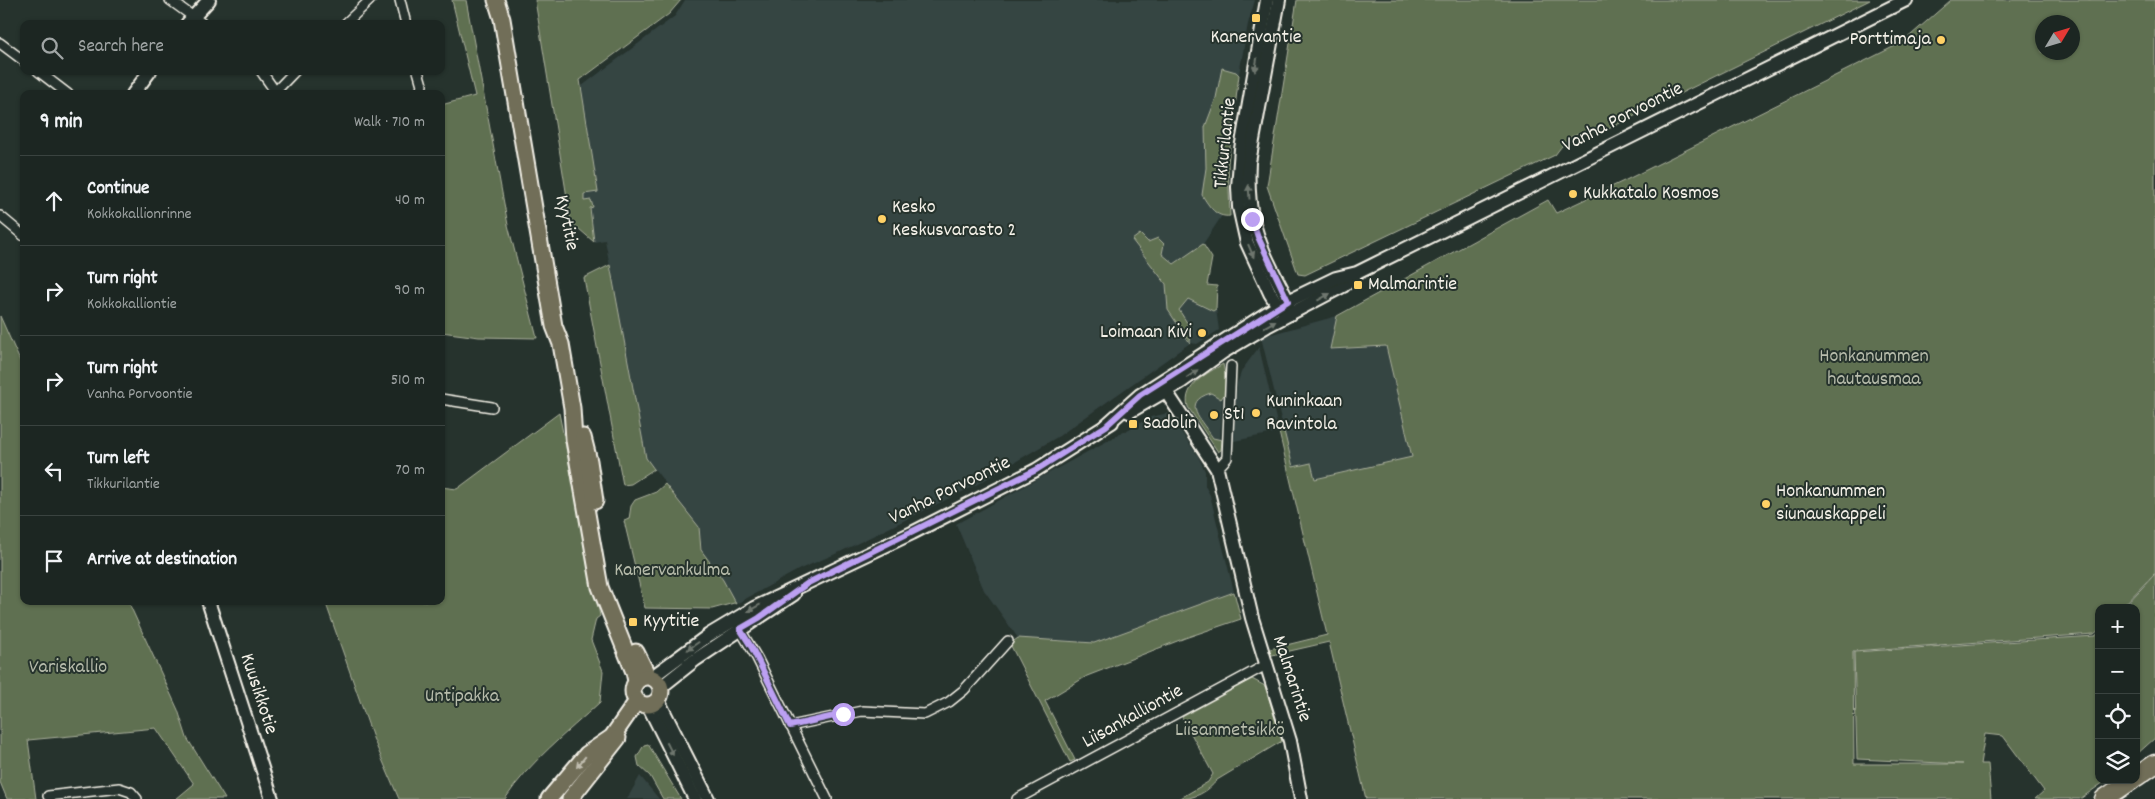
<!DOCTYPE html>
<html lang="en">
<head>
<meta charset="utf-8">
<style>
	body { margin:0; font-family:Dekko,sans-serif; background:#252e2a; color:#f1f3f6 }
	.controls { position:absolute; right:15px; bottom:15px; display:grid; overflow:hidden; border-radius:10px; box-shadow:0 1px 4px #0004 }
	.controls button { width:45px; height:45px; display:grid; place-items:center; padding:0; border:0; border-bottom:1px solid #3a4340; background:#1c2622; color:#f1f3f6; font:25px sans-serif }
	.compass { position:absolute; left:2035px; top:15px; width:45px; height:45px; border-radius:50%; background:#1c2622; box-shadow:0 1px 4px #0004; rotate:52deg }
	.stop { position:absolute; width:15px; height:15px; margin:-11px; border:4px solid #bca0f2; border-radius:50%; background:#fff }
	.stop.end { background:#bca0f2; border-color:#fff; box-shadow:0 1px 5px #0008 }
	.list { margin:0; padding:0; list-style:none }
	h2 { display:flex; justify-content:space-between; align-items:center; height:65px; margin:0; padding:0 20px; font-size:21px }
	h2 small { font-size:16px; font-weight:400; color:#a0a5a5 }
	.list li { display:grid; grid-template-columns:32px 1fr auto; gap:15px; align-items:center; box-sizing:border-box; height:90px; padding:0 20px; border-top:1px solid #3a4340 }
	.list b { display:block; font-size:19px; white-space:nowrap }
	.list p { margin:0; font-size:16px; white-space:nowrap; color:#a0a5a5 }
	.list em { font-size:16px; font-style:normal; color:#a0a5a5 }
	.icon { flex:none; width:28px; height:28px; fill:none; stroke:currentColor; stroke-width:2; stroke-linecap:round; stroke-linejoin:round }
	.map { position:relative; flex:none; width:2155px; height:799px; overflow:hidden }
	.search { position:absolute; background:#1c2622; box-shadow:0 1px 4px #0004; left:20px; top:20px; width:425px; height:55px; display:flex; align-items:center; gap:12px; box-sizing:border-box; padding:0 18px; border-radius:10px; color:#a0a5a5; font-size:19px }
	.panel { position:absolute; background:#1c2622; box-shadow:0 1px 4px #0004; left:20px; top:90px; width:425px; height:515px; border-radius:10px }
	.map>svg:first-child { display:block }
</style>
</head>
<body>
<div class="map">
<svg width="2155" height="799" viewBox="0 0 2155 799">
	<rect width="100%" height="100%" fill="#26332d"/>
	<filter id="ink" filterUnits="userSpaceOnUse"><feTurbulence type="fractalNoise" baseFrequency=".02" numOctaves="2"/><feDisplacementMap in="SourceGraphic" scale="10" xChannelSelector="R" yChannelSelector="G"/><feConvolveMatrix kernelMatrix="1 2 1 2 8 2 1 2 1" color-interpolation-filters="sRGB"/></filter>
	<g filter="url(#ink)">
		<g fill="#354443">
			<polygon points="685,0 1255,0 1248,24 1231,119 1223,181 1225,211 1203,244 1174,264 1148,242 1133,240 1166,284 1168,310 1190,342 1191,329 1179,310 1188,299 1213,311 1216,309 1219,330 1197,344 1190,343 1059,436 976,485 840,552 800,569 736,604 723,580 702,551 699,527 646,458 605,240 594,242 590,208 593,206 591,200 584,201 582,86 675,16"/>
			<polygon points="1337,316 1330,349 1386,346 1412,458 1315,479 1293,468 1261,337"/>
			<polygon points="1259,347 1279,432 1234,441 1237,384 1242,370"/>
			<polygon points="1223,389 1220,444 1219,445 1189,406 1189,397"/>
			<polygon points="1168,413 1198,456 1205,471 1205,486 1210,495 1234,592 1094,643 1018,638 984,590 956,524 1151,417"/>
			<polygon points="640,776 659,799 627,799"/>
		</g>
		<g fill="#5f6f51" stroke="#aab09c" fill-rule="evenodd">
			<polygon points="452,0 466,0 508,225 537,338 479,337 441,332 441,105 475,96"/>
			<polygon points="535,0 681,0 669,14 580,80 598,192 584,194 584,201 591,200 593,207 590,208 594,242 571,222"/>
			<path d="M1297,0H1870L1604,131C1576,131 1572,132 1555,155L1305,275L1298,274L1267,186Z"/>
			<path d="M1951,0H2155V573L2121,608H2099V630L2094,634L1853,651L1854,764H1963L1857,759L1854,652L2095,636L2099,633V780H2107L2080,799H2035L2044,791L2003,736L1985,734L1980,764H1988L1991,799H1366L1329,642L1268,656L1266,650L1327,635L1279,432L1284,431L1293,467L1311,463L1315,479L1412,457L1386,346L1330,349L1337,316L1548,200L1556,213L1626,180L1903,42ZM2042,22H2072V52H2042Z"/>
			<path d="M1222,68L1236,72L1239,75L1228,163L1230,216C1216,218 1209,206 1202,195L1206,168L1205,127L1216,98Z"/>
			<polygon points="1140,234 1148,242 1158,238 1164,244 1162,254 1174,264 1203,244 1212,258 1207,285 1217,286 1216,309 1213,311 1188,299 1179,310 1191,329 1190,343 1168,310 1166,284 1132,240"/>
			<polygon points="610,265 646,458 654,469 631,484 623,485 584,278"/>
			<polygon points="0,316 21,363 24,362 24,601 128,601 178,710 187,738 225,799 176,799 194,784 156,728 28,740 36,799 7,799 0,782"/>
			<path d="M1223,364L1228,389L1221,399L1211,393C1180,402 1202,421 1213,438L1222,440L1221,450L1218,452L1188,407C1182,385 1208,373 1223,364Z"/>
			<path d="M559,413L600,616L596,619L591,640L603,671L600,702C567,733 530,761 505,799H399L373,738L325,601H441V487L457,489Z"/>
			<polygon points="665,484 699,527 701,550 723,580 736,604 734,603 712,609 645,608 624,521 629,519 631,506 635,500 656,492"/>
			<polygon points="2155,574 2155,738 2136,755 2136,608 2123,608"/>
			<polygon points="1234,592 1241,619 1185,638 1087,676 1045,701 1075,760 1070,762 1010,644 1018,638 1094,643"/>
			<path d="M1252,679L1265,686L1282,741L1217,780C1208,792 1194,799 1179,799L1208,782L1213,774L1182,717Z"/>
			<polygon points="648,744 681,799 663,799 650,776 639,766 637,757 644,745"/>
		</g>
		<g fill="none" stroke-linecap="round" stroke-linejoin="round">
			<g stroke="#f4f1e8" stroke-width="12">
				<g id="street">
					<polyline points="170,0 203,24"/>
					<polyline points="400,0 406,24"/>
					<polyline points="345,24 370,0"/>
					<polyline points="0,43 24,61"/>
					<polyline points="38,71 68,94"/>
					<polyline points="261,71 277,94"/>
					<polyline points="418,71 422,85 420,94"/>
					<polyline points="273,94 295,71"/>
					<polyline points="0,216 24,236"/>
					<polyline points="441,399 492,407"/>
					<polyline points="1217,469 1227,458 1231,366"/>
					<polyline points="738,626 757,658 827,799"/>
					<polyline points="790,726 862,711 925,714 949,702 964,690 1008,641"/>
					<polyline points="48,796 119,788 131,792 137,799"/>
					<polyline points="1017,799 1266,665"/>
				</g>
			</g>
			<g stroke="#f4f1e8" stroke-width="16">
				<g id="secondary">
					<polyline points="1267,0 1241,149 1238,187 1239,207 1247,243 1270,293 1278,306 1284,311"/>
					<path d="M1279,0L1249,162C1248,181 1248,200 1253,219C1259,248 1275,275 1288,301V307"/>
					<polyline points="187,24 209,0"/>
					<polyline points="133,94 150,71"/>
					<polyline points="1161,384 1217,469 1252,618 1290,741 1301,799"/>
					<polyline points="1129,412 1181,382 1223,352 1267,326 1343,286 1355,275"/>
					<polyline points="1105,426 1140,395 1278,306 1336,278 1357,273 1906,0"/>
					<polyline points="208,601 272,799"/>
					<polyline points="652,677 709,635 754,608 912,533 1036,470 1112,422"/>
					<polyline points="661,687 695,660 794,594"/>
					<polyline points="658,700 708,799"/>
					<polyline points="648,705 695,799"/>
				</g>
			</g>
			<g stroke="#f4f1e8" stroke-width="19">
				<g id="primary">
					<polyline points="496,0 502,19 554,326 561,344 572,408 574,440 600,587 634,672 636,681"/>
					<polyline points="583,437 589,461 595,501"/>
					<polyline points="636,652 648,676"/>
					<circle cx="647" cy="691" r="14"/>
					<polyline points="549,799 587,754 612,737 637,701"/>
					<polyline points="570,799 618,738"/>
				</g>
			</g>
			<g stroke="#f4f1e8" stroke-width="21">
				<g id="highway">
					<polyline points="2136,777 2155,764"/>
					<polyline points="2104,799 2132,780"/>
				</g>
			</g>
			<use href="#street" stroke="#26332d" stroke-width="9"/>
			<use href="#secondary" stroke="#26332d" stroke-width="12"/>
			<use href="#primary" stroke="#716e59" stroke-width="15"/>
			<use href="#highway" stroke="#716e59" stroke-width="18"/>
		</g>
		<defs><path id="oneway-solid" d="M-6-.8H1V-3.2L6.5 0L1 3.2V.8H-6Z" transform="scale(1.25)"/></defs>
		<g fill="#6e766e">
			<use href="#oneway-solid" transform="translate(1256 65) rotate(99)"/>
			<use href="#oneway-solid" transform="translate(1249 192) rotate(-94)"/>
			<use href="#oneway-solid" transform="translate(1251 251) rotate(67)"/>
			<use href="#oneway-solid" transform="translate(1324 297) rotate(-29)"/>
			<use href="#oneway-solid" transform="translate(1270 324) rotate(-29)"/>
			<use href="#oneway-solid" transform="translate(1192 374) rotate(-35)"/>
			<use href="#oneway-solid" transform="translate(754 608) rotate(151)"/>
			<use href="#oneway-solid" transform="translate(693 646) rotate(145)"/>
			<use href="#oneway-solid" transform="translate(670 749) rotate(63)"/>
		</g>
		<use fill="#c0bdaf" href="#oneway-solid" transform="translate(581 762) rotate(129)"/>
	</g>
	<g fill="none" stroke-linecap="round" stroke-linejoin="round" filter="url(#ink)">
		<polyline stroke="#bca0f2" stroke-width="6" points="843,714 790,726 752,648 740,629 759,618 808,583 1036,470 1106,426 1140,395 1288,301 1258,237 1252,219"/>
	</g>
	<g fill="#ffd166" stroke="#26332d" stroke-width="2">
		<rect x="1251" y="13" width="10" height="10" rx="2.5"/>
		<circle cx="1941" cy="40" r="5"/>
		<circle cx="1573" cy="194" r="5"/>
		<circle cx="882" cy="219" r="5"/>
		<rect x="1353" y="280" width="10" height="10" rx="2.5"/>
		<circle cx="1202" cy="333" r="5"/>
		<circle cx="1256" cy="413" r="5"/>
		<circle cx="1214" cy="415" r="5"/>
		<rect x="1128" y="419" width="10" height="10" rx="2.5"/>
		<circle cx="1766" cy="504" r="5"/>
		<rect x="628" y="617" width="10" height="10" rx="2.5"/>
	</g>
	<g text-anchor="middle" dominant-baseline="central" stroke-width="4" stroke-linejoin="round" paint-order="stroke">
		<g font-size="20" fill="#f4f1e8" stroke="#26332d" text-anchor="start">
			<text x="1256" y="38" text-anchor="middle">Kanervantie</text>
			<text x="1931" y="40" text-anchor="end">Porttimaja</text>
			<text x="1583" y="194">Kukkatalo Kosmos</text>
			<text x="892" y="208">Kesko<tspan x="892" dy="23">Keskusvarasto 2</tspan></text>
			<text x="1368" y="285">Malmarintie</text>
			<text x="1192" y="333" text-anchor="end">Loimaan Kivi</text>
			<text x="1266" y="402">Kuninkaan<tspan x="1266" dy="23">Ravintola</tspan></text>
			<text x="1224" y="415">St1</text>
			<text x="1143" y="424">Sadolin</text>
			<text x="1776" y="492">Honkanummen<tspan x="1776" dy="23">siunauskappeli</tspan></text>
			<text x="643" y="622">Kyytitie</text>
		</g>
		<g font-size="20" fill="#f4f1e8" stroke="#26332d">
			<text transform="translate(1623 118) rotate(-27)">Vanha Porvoontie</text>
			<text transform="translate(1226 143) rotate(-84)">Tikkurilantie</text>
			<text transform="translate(566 223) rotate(78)">Kyytitie</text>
			<text transform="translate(950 491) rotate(-26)">Vanha Porvoontie</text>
			<text transform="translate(1291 679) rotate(72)">Malmarintie</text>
			<text transform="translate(258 694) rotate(72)">Kuusikkotie</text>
			<text transform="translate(1133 717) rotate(-29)">Liisankalliontie</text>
		</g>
		<g font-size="20" fill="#b8bdac" stroke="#26332d">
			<text x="1874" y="357">Honkanummen<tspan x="1874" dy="23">hautausmaa</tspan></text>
			<text x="672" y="571">Kanervankulma</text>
			<text x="68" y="668">Variskallio</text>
			<text x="462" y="697">Untipakka</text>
			<text x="1230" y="731">Liisanmetsikkö</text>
		</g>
	</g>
</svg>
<div class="controls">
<button>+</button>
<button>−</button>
<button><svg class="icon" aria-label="locate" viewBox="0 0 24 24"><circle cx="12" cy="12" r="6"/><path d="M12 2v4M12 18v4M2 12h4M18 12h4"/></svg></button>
<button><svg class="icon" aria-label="layers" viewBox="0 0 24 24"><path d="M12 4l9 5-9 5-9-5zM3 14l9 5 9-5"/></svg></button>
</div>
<svg class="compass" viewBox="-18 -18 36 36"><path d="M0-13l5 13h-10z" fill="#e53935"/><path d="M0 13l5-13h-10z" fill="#a0a5a5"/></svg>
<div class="stop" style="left:843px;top:714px"></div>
<div class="stop end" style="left:1252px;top:219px"></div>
<div class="search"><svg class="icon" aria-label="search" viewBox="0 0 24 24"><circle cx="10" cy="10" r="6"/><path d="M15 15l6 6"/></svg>Search here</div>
<section class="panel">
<h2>9 min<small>Walk · 710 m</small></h2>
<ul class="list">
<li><svg class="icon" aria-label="ahead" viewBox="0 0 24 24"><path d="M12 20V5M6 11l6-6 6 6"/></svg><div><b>Continue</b><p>Kokkokallionrinne</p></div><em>40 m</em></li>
<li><svg class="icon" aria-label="right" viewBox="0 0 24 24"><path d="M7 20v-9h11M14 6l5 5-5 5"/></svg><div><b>Turn right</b><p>Kokkokalliontie</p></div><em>90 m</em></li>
<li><svg class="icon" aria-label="right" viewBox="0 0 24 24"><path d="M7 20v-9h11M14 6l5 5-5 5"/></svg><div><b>Turn right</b><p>Vanha Porvoontie</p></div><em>510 m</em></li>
<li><svg class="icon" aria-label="left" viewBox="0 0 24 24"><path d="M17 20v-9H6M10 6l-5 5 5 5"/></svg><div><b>Turn left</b><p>Tikkurilantie</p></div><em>70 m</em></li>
<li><svg class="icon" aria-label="arrive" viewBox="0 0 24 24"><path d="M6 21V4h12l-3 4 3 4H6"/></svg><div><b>Arrive at destination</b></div></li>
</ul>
</section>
</div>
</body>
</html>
